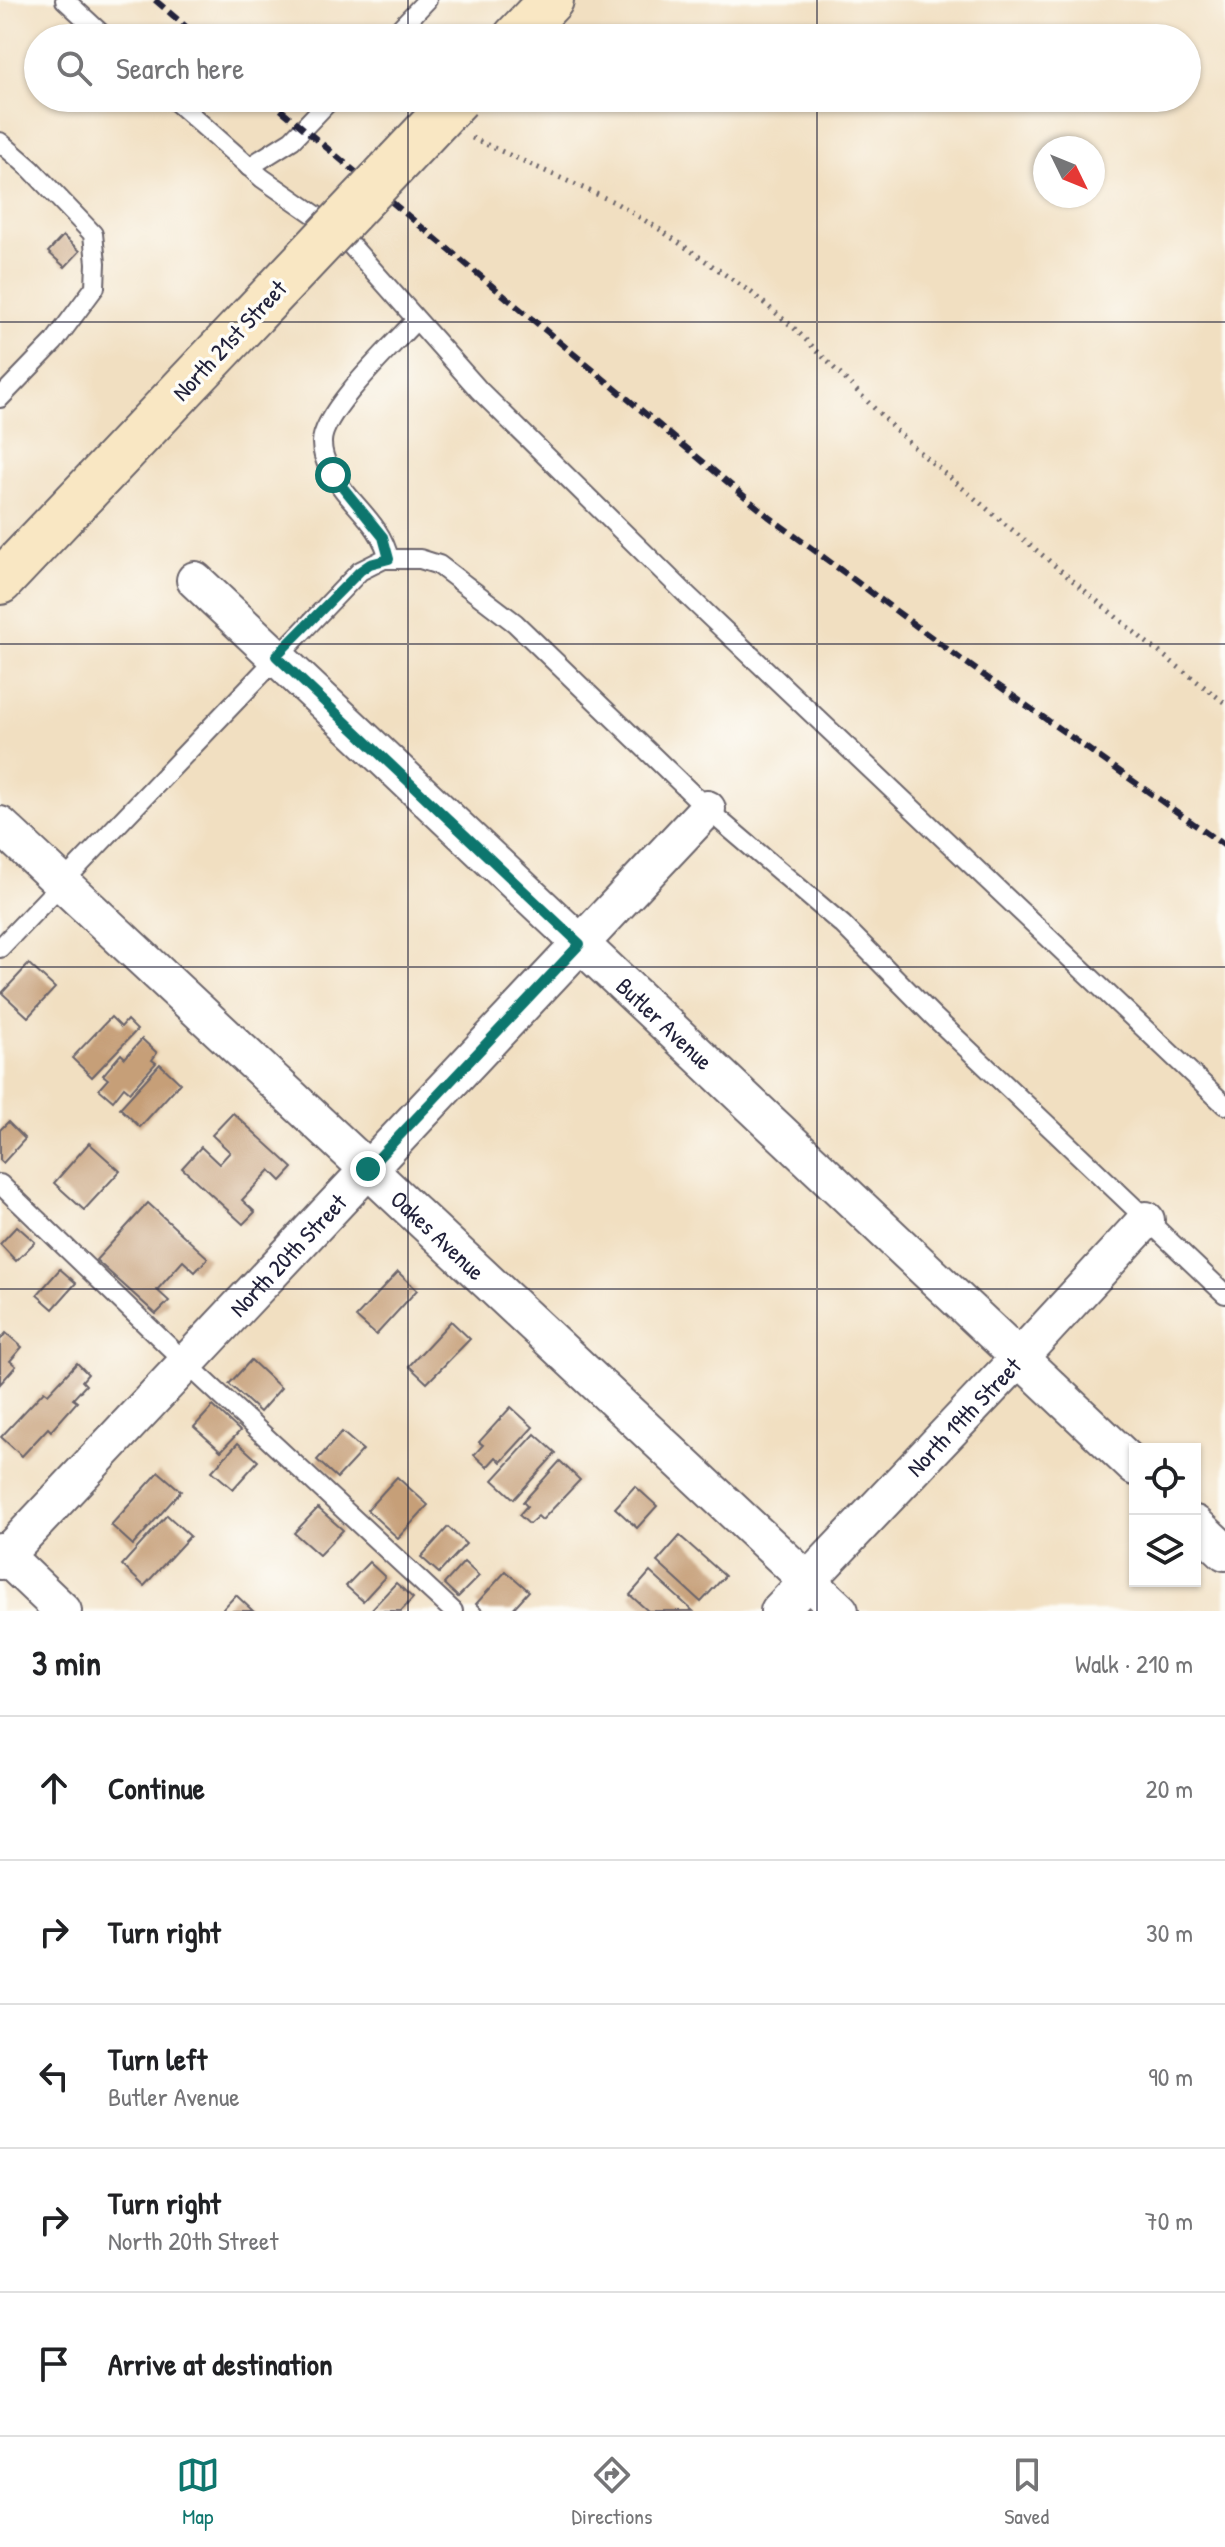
<!DOCTYPE html>
<html lang="en">
<head>
<meta charset="utf-8">
<style>
	body { margin:0; font-family:"Patrick Hand",sans-serif; background:#f2f2f2; color:#202124 }
	.controls { position:absolute; right:24px; bottom:24px; display:grid; overflow:hidden; border-radius:0px; box-shadow:0 2px 6px #0004 }
	.controls button { width:72px; height:72px; display:grid; place-items:center; padding:0; border:0; border-bottom:2px solid #e0e0e0; background:#fff; color:#202124; font:40px sans-serif }
	.compass { position:absolute; left:1033px; top:136px; width:72px; height:72px; border-radius:50%; background:#fff; box-shadow:0 2px 6px #0004; rotate:133deg }
	.stop { position:absolute; width:24px; height:24px; margin:-18px; border:6px solid #0f766e; border-radius:50%; background:#fff }
	.stop.end { background:#0f766e; border-color:#fff; box-shadow:0 2px 8px #0008 }
	.list { margin:0; padding:0; list-style:none }
	h2 { display:flex; justify-content:space-between; align-items:center; height:104px; margin:0; padding:0 32px; font-size:34px }
	h2 small { font-size:26px; font-weight:400; color:#757577 }
	.list li { display:grid; grid-template-columns:52px 1fr auto; gap:24px; align-items:center; box-sizing:border-box; height:144px; padding:0 32px; border-top:2px solid #e0e0e0 }
	.list b { display:block; font-size:30px; white-space:nowrap }
	.list p { margin:0; font-size:26px; white-space:nowrap; color:#757577 }
	.list em { font-size:26px; font-style:normal; color:#757577 }
	.icon { flex:none; width:44px; height:44px; fill:none; stroke:currentColor; stroke-width:2; stroke-linecap:round; stroke-linejoin:round }
	.map { position:relative; flex:none; width:1225px; height:1611px; overflow:hidden }
	.search { position:absolute; background:#fff; box-shadow:0 2px 6px #0004; left:24px; right:24px; top:24px; height:88px; display:flex; align-items:center; gap:20px; box-sizing:border-box; padding:0 28px; border-radius:44px; color:#757577; font-size:30px }
	.sheet { height:824px; background:#fff }
	nav { display:flex; justify-content:space-around; align-items:center; box-sizing:border-box; height:112px; border-top:2px solid #e0e0e0; background:#fff; font-size:22px; color:#757577 }
	nav a { display:grid; justify-items:center; gap:4px }
	nav .on { color:#0f766e }
	.map>svg:first-child { display:block }
</style>
</head>
<body>
<div class="map">
<svg width="1225" height="1611" viewBox="0 0 1225 1611">
	<rect width="100%" height="100%" fill="#fdfcf7"/>
	<filter id="ink" filterUnits="userSpaceOnUse"><feTurbulence type="fractalNoise" baseFrequency=".0125" numOctaves="2"/><feDisplacementMap in="SourceGraphic" scale="16" xChannelSelector="R" yChannelSelector="G"/><feConvolveMatrix kernelMatrix="1 2 1 2 8 2 1 2 1" color-interpolation-filters="sRGB"/></filter>
	<filter id="wash" filterUnits="userSpaceOnUse"><feTurbulence type="fractalNoise" baseFrequency=".006" numOctaves="4" result="noise"/><feDisplacementMap in="SourceGraphic" scale="32" xChannelSelector="R" yChannelSelector="G"/><feGaussianBlur stdDeviation="1.8" result="paint"/><feColorMatrix in="noise" values="0 0 0 0 0 0 0 0 0 0 0 0 0 0 0 0 0 1.4 0 .05"/><feComposite in="paint" operator="in"/></filter>
	<g filter="url(#wash)">
		<rect width="100%" height="100%" fill="#f1dfc1"/>
		<g id="blocks">
			<g fill="#c69f78">
				<polygon points="63,236 80,251 65,267 48,252"/>
				<polygon points="29,964 55,988 28,1017 2,993"/>
				<polygon points="111,1017 121,1027 127,1020 137,1030 92,1077 72,1058"/>
				<polygon points="142,1039 157,1053 152,1060 156,1063 130,1092 124,1087 113,1101 99,1089 108,1079 103,1075 121,1054 125,1058"/>
				<polygon points="160,1064 180,1083 140,1127 120,1108"/>
				<polygon points="233,1113 293,1168 281,1181 270,1170 242,1200 255,1212 243,1224 182,1168 201,1147 219,1164 230,1152 212,1135"/>
				<polygon points="8,1122 25,1139 3,1163 0,1160 0,1130"/>
				<polygon points="89,1143 120,1171 84,1210 54,1183"/>
				<polygon points="148,1203 208,1258 195,1272 183,1261 157,1290 169,1301 156,1314 96,1260"/>
				<polygon points="17,1226 35,1242 16,1261 0,1244"/>
				<polygon points="60,1269 76,1283 53,1309 37,1295"/>
				<polygon points="398,1272 417,1290 376,1335 356,1317"/>
				<polygon points="451,1321 470,1339 427,1383 409,1366"/>
				<polygon points="6,1333 22,1347 10,1361 16,1366 0,1384 0,1340"/>
				<polygon points="251,1360 281,1388 260,1412 229,1384"/>
				<polygon points="77,1363 88,1374 82,1381 86,1385 73,1399 77,1402 51,1431 48,1428 22,1456 1,1437 44,1391 48,1394"/>
				<polygon points="213,1406 240,1431 221,1451 194,1427"/>
				<polygon points="511,1407 533,1427 501,1462 496,1457 487,1467 474,1455 483,1445 479,1442"/>
				<polygon points="342,1432 363,1450 337,1478 317,1460"/>
				<polygon points="535,1434 556,1453 514,1499 493,1480"/>
				<polygon points="238,1443 258,1461 233,1489 212,1471"/>
				<polygon points="560,1461 580,1480 542,1520 538,1516 529,1524 519,1515 527,1506 523,1502"/>
				<polygon points="159,1472 181,1491 133,1545 111,1525"/>
				<polygon points="397,1477 428,1505 398,1538 367,1510"/>
				<polygon points="635,1486 657,1506 637,1528 615,1508"/>
				<polygon points="318,1508 343,1530 319,1555 294,1533"/>
				<polygon points="167,1515 190,1536 144,1586 122,1565"/>
				<polygon points="448,1527 466,1544 439,1573 421,1557"/>
				<polygon points="680,1536 725,1576 701,1602 657,1562"/>
				<polygon points="369,1562 385,1577 363,1601 346,1586"/>
				<polygon points="464,1562 479,1576 458,1597 444,1584"/>
				<polygon points="506,1571 529,1591 511,1611 483,1611 476,1604"/>
				<polygon points="650,1572 693,1611 648,1611 630,1595"/>
				<polygon points="396,1583 413,1598 401,1611 370,1611"/>
				<polygon points="236,1595 253,1611 221,1611"/>
			</g>
		</g>
	</g>
	<g filter="url(#ink)">
		<use href="#blocks" fill-opacity="0" stroke="#6a646a" stroke-width="2"/>
		<g fill="none" stroke-linecap="round" stroke-linejoin="round">
			<g stroke="#6a646a" stroke-width="22">
				<g id="lane">
					<polyline points="65,0 106,38"/>
					<polyline points="391,38 427,0"/>
					<polyline points="172,98 262,178 321,219 348,242 479,390 687,595 1225,1105"/>
					<polyline points="0,142 31,169 93,234 96,263 95,287 54,342 0,398"/>
					<polyline points="249,167 292,140 332,98"/>
					<path d="M389,559C383,531 363,514 345,492C334,478 322,461 322,443C321,413 394,344 415,321"/>
					<polyline points="0,948 360,571 384,559 420,559 439,565 515,623 716,817 843,925 933,1016 1225,1294"/>
					<polyline points="0,1184 186,1363 453,1611"/>
				</g>
			</g>
			<g stroke="#6a646a" stroke-width="40">
				<g id="street">
					<path id="s1" d="M195,580L1135,1467"/>
					<path id="s2" d="M0,825L840,1611"/>
					<polyline points="1195,1524 1225,1552"/>
					<polyline points="0,1551 63,1611"/>
					<path id="s3" d="M0,1561L707,809"/>
					<path id="s4" d="M779,1611L1019,1358L1146,1220"/>
				</g>
			</g>
			<g stroke="#6a646a" stroke-width="48">
				<g id="secondary">
					<polyline points="515,38 551,0"/>
					<polyline points="0,582 254,314"/>
				</g>
			</g>
			<polyline stroke="#6a646a" stroke-width="5" stroke-dasharray="2 6" stroke-linecap="butt" points="472,138 614,202 659,229 752,293 794,328 911,445 1146,642 1225,703"/>
			<use href="#lane" stroke="#fff" stroke-width="18"/>
			<use href="#street" stroke="#fff" stroke-width="36"/>
			<use href="#secondary" stroke="#f9e7c3" stroke-width="44"/>
			<g stroke="#22223b" stroke-width="6" stroke-dasharray="12 6" stroke-linecap="butt">
				<polyline points="155,0 199,38"/>
				<polyline points="267,98 768,516 958,657 1225,846"/>
			</g>
			<g stroke="#6a646a" stroke-width="48" stroke-linecap="butt">
				<polyline id="secondary-bridge" points="254,314 458,98"/>
			</g>
			<use href="#secondary-bridge" stroke="#f9e7c3" stroke-width="44"/>
		</g>
	</g>
	<g fill="none" stroke-linecap="round" stroke-linejoin="round" filter="url(#ink)">
		<polyline stroke="#0f766e" stroke-width="10" points="333,475 383,537 389,559 370,564 360,571 276,656 580,944 368,1169"/>
	</g>
	<path fill="none" stroke="#22223b" stroke-width="2" stroke-opacity="0.55" d="M408,0V38M817,0V38M408,98V1611M817,98V1611M0,322H1225M0,644H1225M0,967H1225M0,1289H1225"/>
	<g text-anchor="middle" dominant-baseline="central" stroke-width="7" stroke-linejoin="round" paint-order="stroke">
		<g font-size="24" fill="#22223b" stroke="#fdfcf7">
			<text transform="translate(229 340) rotate(-47)">North 21st Street</text>
			<text stroke="none"><textPath href="#s1" startOffset="646">Butler Avenue</textPath></text>
			<text stroke="none"><textPath href="#s2" startOffset="600">Oakes Avenue</textPath></text>
			<text stroke="none"><textPath href="#s3" startOffset="420">North 20th Street</textPath></text>
			<text stroke="none"><textPath href="#s4" startOffset="268">North 19th Street</textPath></text>
		</g>
	</g>
</svg>
<div class="controls">
<button><svg class="icon" aria-label="locate" viewBox="0 0 24 24"><circle cx="12" cy="12" r="6"/><path d="M12 2v4M12 18v4M2 12h4M18 12h4"/></svg></button>
<button><svg class="icon" aria-label="layers" viewBox="0 0 24 24"><path d="M12 4l9 5-9 5-9-5zM3 14l9 5 9-5"/></svg></button>
</div>
<svg class="compass" viewBox="-18 -18 36 36"><path d="M0-13l5 13h-10z" fill="#e53935"/><path d="M0 13l5-13h-10z" fill="#757577"/></svg>
<div class="stop" style="left:333px;top:475px"></div>
<div class="stop end" style="left:368px;top:1169px"></div>
<div class="search"><svg class="icon" aria-label="search" viewBox="0 0 24 24"><circle cx="10" cy="10" r="6"/><path d="M15 15l6 6"/></svg>Search here</div>
</div>
<section class="sheet">
<h2>3 min<small>Walk · 210 m</small></h2>
<ul class="list">
<li><svg class="icon" aria-label="ahead" viewBox="0 0 24 24"><path d="M12 20V5M6 11l6-6 6 6"/></svg><div><b>Continue</b></div><em>20 m</em></li>
<li><svg class="icon" aria-label="right" viewBox="0 0 24 24"><path d="M7 20v-9h11M14 6l5 5-5 5"/></svg><div><b>Turn right</b></div><em>30 m</em></li>
<li><svg class="icon" aria-label="left" viewBox="0 0 24 24"><path d="M17 20v-9H6M10 6l-5 5 5 5"/></svg><div><b>Turn left</b><p>Butler Avenue</p></div><em>90 m</em></li>
<li><svg class="icon" aria-label="right" viewBox="0 0 24 24"><path d="M7 20v-9h11M14 6l5 5-5 5"/></svg><div><b>Turn right</b><p>North 20th Street</p></div><em>70 m</em></li>
<li><svg class="icon" aria-label="arrive" viewBox="0 0 24 24"><path d="M6 21V4h12l-3 4 3 4H6"/></svg><div><b>Arrive at destination</b></div></li>
</ul>
</section>
<nav>
<a class="on"><svg class="icon" aria-label="map" viewBox="0 0 24 24"><path d="M3 6l6-2 6 2 6-2v14l-6 2-6-2-6 2zM9 4v14M15 6v14"/></svg>Map</a>
<a><svg class="icon" aria-label="directions" viewBox="0 0 24 24"><path d="M12 3l9 9-9 9-9-9zM9 14v-3h6M13 9l2 2-2 2"/></svg>Directions</a>
<a><svg class="icon" aria-label="saved" viewBox="0 0 24 24"><path d="M7 4h10v16l-5-4-5 4z"/></svg>Saved</a>
</nav>
</body>
</html>
